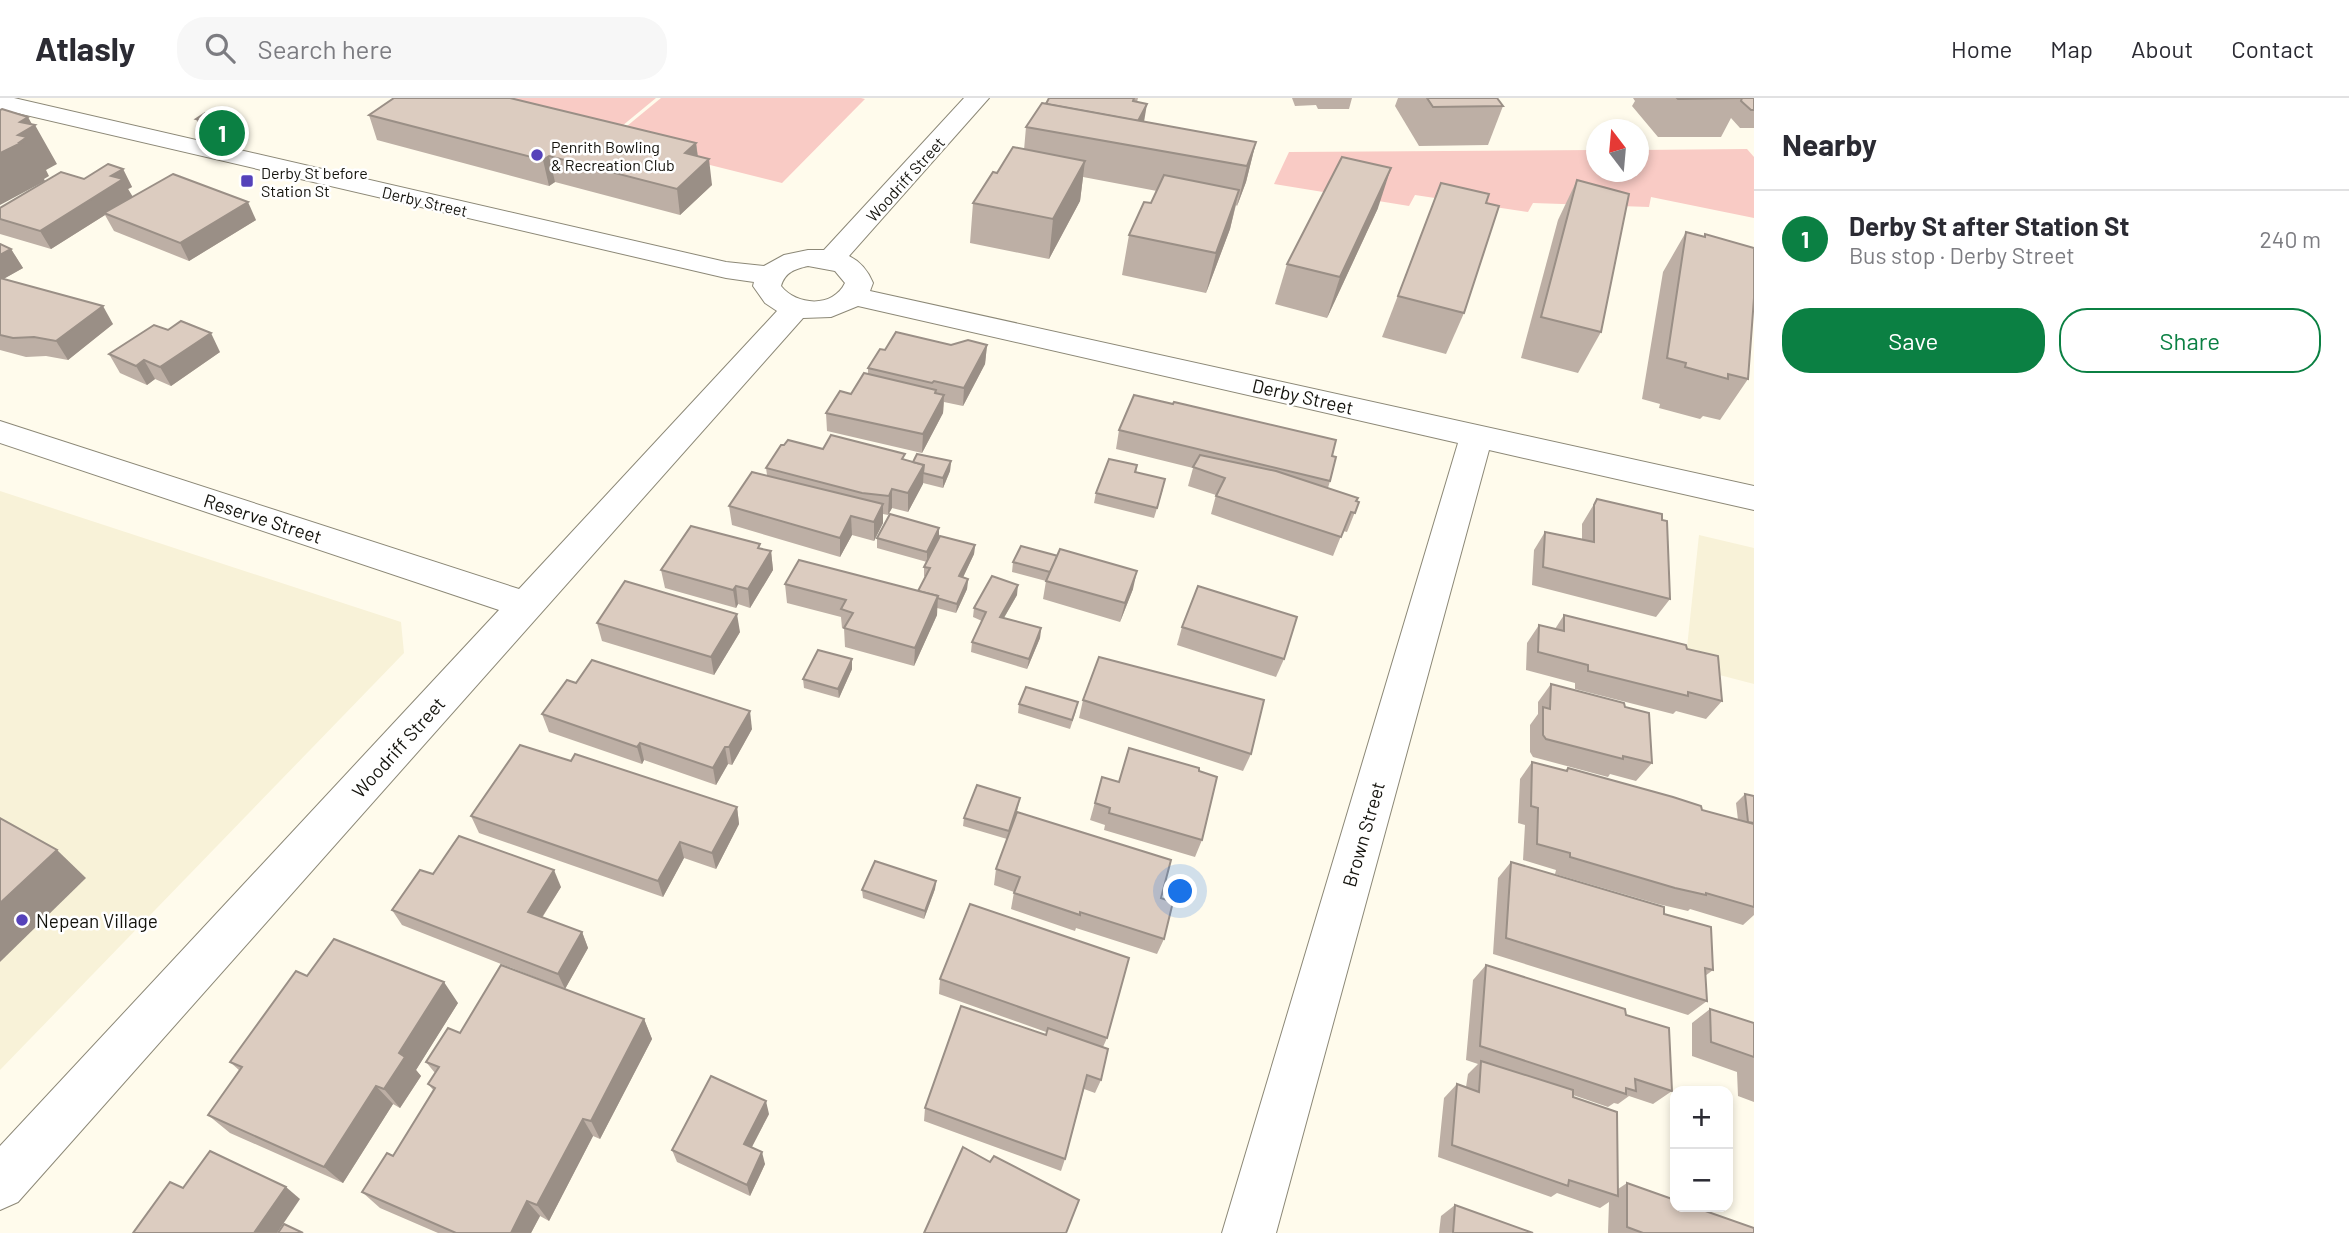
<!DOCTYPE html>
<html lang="en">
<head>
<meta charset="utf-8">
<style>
	body { margin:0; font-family:Barlow,sans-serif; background:#f7f7f7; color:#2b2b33 }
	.controls { position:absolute; right:21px; bottom:21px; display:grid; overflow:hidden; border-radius:14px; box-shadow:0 4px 10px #0003 }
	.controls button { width:63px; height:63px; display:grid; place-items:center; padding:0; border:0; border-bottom:2px solid #e1e1e2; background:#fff; color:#2b2b33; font:35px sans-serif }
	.compass { position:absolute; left:1586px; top:21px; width:63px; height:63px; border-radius:50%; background:#fff; box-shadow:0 4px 10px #0003; rotate:344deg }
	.you { position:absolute; left:1181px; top:794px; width:24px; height:24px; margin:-18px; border:5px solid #fff; border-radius:50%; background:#1a73e8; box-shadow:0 0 0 10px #1a73e833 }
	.badge { display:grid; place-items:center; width:46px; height:46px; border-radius:50%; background:#0b8043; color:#fff; font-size:23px; font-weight:700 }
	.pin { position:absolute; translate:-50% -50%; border:4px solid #fff; box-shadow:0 2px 7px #0006 }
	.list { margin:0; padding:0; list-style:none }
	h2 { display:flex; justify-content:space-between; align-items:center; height:91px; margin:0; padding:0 28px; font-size:30px }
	h2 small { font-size:23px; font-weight:400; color:#7c7c81 }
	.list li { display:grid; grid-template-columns:46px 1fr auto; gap:21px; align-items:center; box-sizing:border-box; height:98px; padding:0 28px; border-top:2px solid #e1e1e2 }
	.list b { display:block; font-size:26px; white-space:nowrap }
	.list p { margin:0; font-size:23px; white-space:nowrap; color:#7c7c81 }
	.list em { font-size:23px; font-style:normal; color:#7c7c81 }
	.actions { display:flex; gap:14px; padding:21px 28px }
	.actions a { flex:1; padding:16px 0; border:2px solid #0b8043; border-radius:28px; text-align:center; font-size:24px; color:#0b8043 }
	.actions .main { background:#0b8043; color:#fff }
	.icon { flex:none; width:38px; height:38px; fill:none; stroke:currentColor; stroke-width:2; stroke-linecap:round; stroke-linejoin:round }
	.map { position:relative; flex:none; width:1754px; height:1135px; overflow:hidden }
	header { display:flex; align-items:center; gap:42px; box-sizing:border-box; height:98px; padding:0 35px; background:#fff; border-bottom:2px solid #e1e1e2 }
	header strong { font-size:33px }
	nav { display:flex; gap:38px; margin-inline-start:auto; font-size:24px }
	.search { width:490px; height:63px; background:#f7f7f7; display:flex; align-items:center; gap:18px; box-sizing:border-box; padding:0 24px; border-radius:28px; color:#7c7c81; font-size:26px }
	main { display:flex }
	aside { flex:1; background:#fff }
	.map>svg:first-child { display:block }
</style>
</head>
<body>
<header>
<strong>Atlasly</strong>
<div class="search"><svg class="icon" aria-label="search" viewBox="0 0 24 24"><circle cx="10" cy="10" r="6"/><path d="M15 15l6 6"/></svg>Search here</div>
<nav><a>Home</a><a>Map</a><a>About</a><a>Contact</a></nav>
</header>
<main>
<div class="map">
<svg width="1754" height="1135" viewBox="0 0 1754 1135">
	<rect width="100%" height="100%" fill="#fffbec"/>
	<g fill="#f8f2d8">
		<polygon points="0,393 401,524 404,555 0,972"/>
		<polygon points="1699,437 1754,450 1754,586 1685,568"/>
	</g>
	<g fill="#f9cbc5">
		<polygon points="450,0 656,0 605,42"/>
		<polygon points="661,0 861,0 865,1 782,85 610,42"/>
		<polygon points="1747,51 1754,59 1754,120 1651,99 1649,109 1533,105 1528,114 1415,97 1409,108 1274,86 1289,54 1596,52 1596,74 1638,74 1639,52"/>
	</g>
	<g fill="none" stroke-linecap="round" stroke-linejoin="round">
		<g stroke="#8c8877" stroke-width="2">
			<path id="minor" d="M0,0H14L726,164L764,168L784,157L808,152H824L964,0H989L849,158C861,164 868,173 873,185L870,193L1754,388V412L1489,352L1276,1135H1222L1458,345L858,208L831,219L803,220L18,1104L0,1112V1048L499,512L0,345V323L519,491L777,213L765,205L753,188L754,184L726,180L0,11ZM808,168L835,173L845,185C833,210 797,208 781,188C785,174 795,171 808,168Z"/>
		</g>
		<use href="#minor" fill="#fff" fill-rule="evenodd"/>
	</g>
	<g fill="#bdafa5">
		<polygon points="1049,0 1138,0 1137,4 1144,24 1256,44 1246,84 1237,108 1236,107 1230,131 1206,195 1122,177 1129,137 1151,105 1157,93 1083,79 1080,103 1049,161 970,145 973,105 997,75 1024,52 1026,29"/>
		<polygon points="1292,0 1352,0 1349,11 1318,11 1316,7 1295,8"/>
		<polygon points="1398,0 1497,0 1503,8 1488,47 1419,48 1395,8"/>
		<polygon points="1633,0 1754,0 1754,30 1740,30 1731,20 1721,39 1658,39 1632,8 1635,3"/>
		<polygon points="369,17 696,45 698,58 712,87 680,117 555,84 549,88 377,42"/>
		<polygon points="196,21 227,28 218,34 200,30"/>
		<polygon points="123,71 132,89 128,91 132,99 256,122 189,163 114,133 105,117 51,151 0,136 0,110 84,81"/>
		<polygon points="1577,82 1601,234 1578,275 1521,260 1558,122"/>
		<polygon points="1441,85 1486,105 1464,215 1446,256 1382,239"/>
		<polygon points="1378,110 1327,220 1275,206 1287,166"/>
		<polygon points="1686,134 1704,139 1705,136 1748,281 1720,322 1703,318 1700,321 1659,310 1660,306 1642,301 1663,174"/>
		<polygon points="0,146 11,151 23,170 3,181 113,226 68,262 46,258 26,259 0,252"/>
		<polygon points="951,247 987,247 985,266 963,308 944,304 943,315 922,355 827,333 826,315 851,296 868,275 868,270 885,252"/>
		<polygon points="220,254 171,288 155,281 147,287 120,275 109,256"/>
		<polygon points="1119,332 1332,358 1330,383 1328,390 1359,404 1347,434 1343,433 1333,458 1211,416 1216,397 1188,388 1193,370 1116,351"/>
		<polygon points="823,351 905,362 913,364 951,363 950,373 943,390 923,385 908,414 892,410 888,417 883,416 883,425 874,443 852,437 840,459 732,427 729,408 767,377 766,370"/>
		<polygon points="1137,367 1136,375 1163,391 1154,420 1094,405 1096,395"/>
		<polygon points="1597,401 1670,501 1656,519 1532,487 1534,452 1545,434 1582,441 1582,426"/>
		<polygon points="939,439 975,447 974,456 963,479 968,481 967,491 956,515 937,510 937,517 914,568 845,549 844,530 842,530 841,519 787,505 785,486 918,493 925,479 924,478 924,469 927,464 877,450 877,440"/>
		<polygon points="761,451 771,453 773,472 750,510 738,506 736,510 665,490 661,472"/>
		<polygon points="1058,458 1133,491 1120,524 1043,501 1046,483 1012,474 1013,464"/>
		<polygon points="1017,497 1004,520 1041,530 1040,540 1027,571 971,554 972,544 982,523 973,519 974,510"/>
		<polygon points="1564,517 1687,551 1722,603 1706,621 1676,613 1673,616 1575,591 1575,585 1526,572 1527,545 1539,527 1555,531"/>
		<polygon points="597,525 740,534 714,577 602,543"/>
		<polygon points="1182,529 1284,561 1276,579 1177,547"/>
		<polygon points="852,561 852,571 839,600 804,590 803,581"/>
		<polygon points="576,585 752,631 732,667 728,666 716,687 644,662 642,666 549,634 542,616"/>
		<polygon points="1551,586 1625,609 1652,665 1636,683 1610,676 1608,679 1533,659 1530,654 1530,627 1538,616 1538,604"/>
		<polygon points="1083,602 1251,656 1243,673 1079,620"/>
		<polygon points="1019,606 1076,613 1070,631 1018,615"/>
		<polygon points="571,663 737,709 739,726 716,771 684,760 663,799 479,735 471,718"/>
		<polygon points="1532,664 1565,673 1568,670 1702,712 1738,722 1736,705 1745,696 1754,698 1754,817 1743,827 1690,811 1688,813 1658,806 1555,776 1556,772 1523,762 1525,727 1518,725 1520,681"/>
		<polygon points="1199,673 1202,742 1195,759 1104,732 1105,727 1090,722 1102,679 1119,684"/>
		<polygon points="1020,700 1017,714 1161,800 1164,841 1157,856 1076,830 1075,833 1011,811 1014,794 994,787 996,771 1007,741 963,728 964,720"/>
		<polygon points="1511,764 1664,816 1713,872 1705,878 1707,903 1688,917 1493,856 1498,780"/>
		<polygon points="433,776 561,789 542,820 582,834 588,850 565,891 402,827 392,812"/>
		<polygon points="936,783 935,791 924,821 863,800 862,792"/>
		<polygon points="1486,867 1626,917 1672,993 1653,1006 1629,998 1618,1006 1614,1005 1608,1009 1573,997 1618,1091 1627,1085 1754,1135 1608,1135 1609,1104 1600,1110 1557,1095 1551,1099 1438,1059 1444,1000 1457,986 1466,989 1468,976 1478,966 1466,962 1473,882"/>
		<polygon points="307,878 458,905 416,972 421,978 400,1010 393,1006 343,1085 230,1035 208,1017 240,973 230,964"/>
		<polygon points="940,881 1107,940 1103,949 1101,982 1095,995 1084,991 1065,1061 1061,1073 924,1023 925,1010 1046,937 1046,934 939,896"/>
		<polygon points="1710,911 1754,925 1754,1004 1738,998 1737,974 1692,958 1692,925"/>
		<polygon points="644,921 652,941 600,1041 593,1038 549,1123 540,1118 531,1135 438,1135 380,1110 362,1094 393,1058 434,993 428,986 435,975 426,964 460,935"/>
		<polygon points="769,1016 752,1049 765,1066 750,1098 677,1064 672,1052"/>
		<polygon points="1455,1107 1533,1135 1439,1135 1441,1118"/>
	</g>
	<g fill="#9a8f86">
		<polygon points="1147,6 1144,24 1137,25"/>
		<polygon points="28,19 33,28 35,27 57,66 46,72 49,78 44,81 45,83 0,107 0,55 18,37 20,24"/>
		<polygon points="223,19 227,28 218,34 214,25"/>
		<polygon points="1256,44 1246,84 1237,108 1247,68"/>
		<polygon points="696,45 699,70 709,61 712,87 680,117 677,91 685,55"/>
		<polygon points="549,58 555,84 549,88 543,62"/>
		<polygon points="1085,63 1080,103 1049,161 1053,121"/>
		<polygon points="1391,70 1378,110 1327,220 1340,179"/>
		<polygon points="123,71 132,89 128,91 133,99 104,115 105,117 51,151 40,133 111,78"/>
		<polygon points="1239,92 1230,131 1206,195 1216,155"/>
		<polygon points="248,104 256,122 189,163 180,145"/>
		<polygon points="11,151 23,170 0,183 0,157"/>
		<polygon points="103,208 113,226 68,262 56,243"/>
		<polygon points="211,235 220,254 171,288 160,269"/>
		<polygon points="987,247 985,266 963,308 964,290"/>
		<polygon points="144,262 155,281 147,287 136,268"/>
		<polygon points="944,297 943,315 922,355 923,336"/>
		<polygon points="951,363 950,373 943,390 943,380"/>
		<polygon points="924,367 923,386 908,414 908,395"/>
		<polygon points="892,391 892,410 888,417 889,398"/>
		<polygon points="883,406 883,425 874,443 874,424"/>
		<polygon points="851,418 852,437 840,459 840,440"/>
		<polygon points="939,430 939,439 927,464 927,454"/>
		<polygon points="975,447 974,456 959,488 959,478"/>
		<polygon points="771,453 773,472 750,510 748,491"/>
		<polygon points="1137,473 1133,491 1120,524 1125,505"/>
		<polygon points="968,481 967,491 956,515 957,506"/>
		<polygon points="1018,487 1017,497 999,528 1000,519"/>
		<polygon points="736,488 738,506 736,510 733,492"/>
		<polygon points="938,498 937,517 914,568 915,550"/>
		<polygon points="737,516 740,534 714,577 711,559"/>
		<polygon points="1041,530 1040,540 1027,571 1029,561"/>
		<polygon points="852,561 852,571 839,600 838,591"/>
		<polygon points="750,613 752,631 732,667 729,649"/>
		<polygon points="640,645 644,662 642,666 637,649"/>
		<polygon points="725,649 728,666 716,687 713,670"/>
		<polygon points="737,709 739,726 716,771 712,755"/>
		<polygon points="680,744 684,760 663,799 658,783"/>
		<polygon points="57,752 86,780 0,864 0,805"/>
		<polygon points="554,772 561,789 535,830 528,814"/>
		<polygon points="936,783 935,791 924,821 925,813"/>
		<polygon points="582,834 588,850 565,891 558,876"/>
		<polygon points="444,884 458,905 416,972 421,978 400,1010 384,991 399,955"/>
		<polygon points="644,921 652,941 600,1041 591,1023"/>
		<polygon points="376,988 393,1006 343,1085 324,1069"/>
		<polygon points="766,1003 769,1016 747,1058 744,1046"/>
		<polygon points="583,1021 593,1038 549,1123 537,1107"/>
		<polygon points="762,1054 765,1066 750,1098 747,1087"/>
		<polygon points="286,1089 300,1101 277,1135 254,1135"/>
		<polygon points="527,1103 540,1118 531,1135 511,1135"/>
	</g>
	<g fill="#dcccc0" stroke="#9a8f86" stroke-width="2">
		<polygon points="394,0 510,0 696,45 685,55 709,61 677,91 549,58 543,62 369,17"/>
		<polygon points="1049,0 1134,0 1133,3 1147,6 1138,23 1046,6"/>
		<polygon points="1427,0 1497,0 1503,8 1433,9"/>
		<polygon points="1677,0 1742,0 1678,1"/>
		<polygon points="1742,0 1754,0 1754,12 1751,12 1741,3"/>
		<polygon points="1042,5 1256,44 1247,68 1026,29"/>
		<polygon points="2,11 28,19 20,24 35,27 18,37 27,39 20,44 23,44 0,55 0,12"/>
		<polygon points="205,15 223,19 214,25 196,21"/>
		<polygon points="1013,49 1085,63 1053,121 973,105 993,74 997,75"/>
		<polygon points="1342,59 1391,70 1340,179 1287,166"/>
		<polygon points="108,66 123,71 111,78 123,81 40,133 0,121 0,110 61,74 84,81"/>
		<polygon points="173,76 248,104 180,145 104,115"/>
		<polygon points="1164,77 1239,92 1216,155 1129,137 1144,104 1151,105"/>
		<polygon points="1577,82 1629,96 1601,234 1541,219"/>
		<polygon points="1441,85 1489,96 1486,105 1499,108 1464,215 1398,198"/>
		<polygon points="1686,134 1705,139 1705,136 1754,150 1754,200 1748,281 1728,276 1728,281 1685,269 1686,265 1667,260"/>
		<polygon points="0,146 11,151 0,157"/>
		<polygon points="0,180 103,208 56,243 34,239 13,240 0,237"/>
		<polygon points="181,223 211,235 160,269 144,262 136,268 109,256 154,227 168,232"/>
		<polygon points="896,234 951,247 968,242 987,247 964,290 934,283 932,285 868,270 880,251 885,252"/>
		<polygon points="864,275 936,292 935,295 944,297 923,336 826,315 840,293 851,296"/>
		<polygon points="1134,297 1173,306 1174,304 1336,342 1332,358 1336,359 1330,383 1119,332"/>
		<polygon points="831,337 905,356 902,361 924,367 908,395 892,391 889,398 862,395 766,370 781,347 784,347 788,342 823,351"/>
		<polygon points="917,356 951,363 943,380 923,375 924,367 913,364"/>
		<polygon points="1200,357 1276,373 1358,400 1356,403 1359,404 1355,415 1351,414 1341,439 1216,398 1225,380 1193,369"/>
		<polygon points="1109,361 1137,367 1135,374 1165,381 1157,410 1096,395"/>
		<polygon points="752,374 883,406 874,424 851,418 840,440 729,408"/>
		<polygon points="1597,401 1662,416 1662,422 1667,423 1670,501 1543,469 1545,434 1594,444 1594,407"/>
		<polygon points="890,416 939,430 927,454 877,440"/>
		<polygon points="691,428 760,446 758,450 771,453 748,491 736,488 733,492 661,472"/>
		<polygon points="940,438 975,447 959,478 968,481 957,506 937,500 938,498 918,493 930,470 924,469"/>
		<polygon points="1021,448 1058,458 1050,474 1013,464"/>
		<polygon points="1060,451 1137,473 1125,505 1046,483"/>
		<polygon points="799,462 938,498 915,550 844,530 853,515 841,511 846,502 785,486"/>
		<polygon points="992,478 1018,487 1000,519 1041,530 1029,561 972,544 986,514 974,510"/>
		<polygon points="625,483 737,516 711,559 597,525"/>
		<polygon points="1198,488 1297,519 1284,561 1182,529"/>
		<polygon points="1564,517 1686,547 1687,551 1718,558 1722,603 1688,594 1688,598 1588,573 1588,567 1538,554 1539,527 1564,533"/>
		<polygon points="818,552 852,561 838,591 803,581"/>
		<polygon points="1099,559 1264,602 1251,656 1083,602"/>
		<polygon points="592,562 750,613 729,649 725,649 713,670 640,645 637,649 542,616 567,582 576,585"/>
		<polygon points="1551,586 1624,605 1625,609 1649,615 1652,665 1623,658 1623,661 1546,641 1543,637 1543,609 1550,611"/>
		<polygon points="1026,589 1078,604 1072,622 1019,606"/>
		<polygon points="520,647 571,663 575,656 737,709 712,755 680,744 658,783 471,718"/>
		<polygon points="1129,650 1199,670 1199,673 1217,679 1202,742 1109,715 1110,710 1095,705 1102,679 1119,684"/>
		<polygon points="1532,664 1567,673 1568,670 1673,699 1701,708 1702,712 1754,726 1754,809 1706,795 1706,797 1675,790 1570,759 1570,755 1537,746 1538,710 1531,708"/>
		<polygon points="977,687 1020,700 1009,733 964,720"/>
		<polygon points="1745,696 1754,698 1754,725 1748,724"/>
		<polygon points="1017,714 1171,762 1161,800 1173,804 1164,841 1080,814 1080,817 1014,795 1020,779 996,771"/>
		<polygon points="0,720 57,752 0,805"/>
		<polygon points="459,738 554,772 528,814 582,834 558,876 392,812 420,772 433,776"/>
		<polygon points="875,763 936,783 925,813 862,792"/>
		<polygon points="1511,764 1664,809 1664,816 1711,829 1713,872 1705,870 1707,903 1506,840"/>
		<polygon points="970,806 1129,860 1107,940 940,881"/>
		<polygon points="334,841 444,884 399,955 405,959 384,991 376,988 324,1069 208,1017 242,969 230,964 296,873 307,878"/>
		<polygon points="501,867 644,921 591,1023 583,1021 537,1107 527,1103 511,1135 456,1135 362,1094 387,1055 393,1058 435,990 428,986 439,969 426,964 448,930 460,935"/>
		<polygon points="1486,867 1625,911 1626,917 1669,930 1672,993 1635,981 1636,993 1626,990 1626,996 1480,948"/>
		<polygon points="961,908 1046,937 1048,930 1108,951 1101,982 1087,977 1065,1061 925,1010"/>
		<polygon points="1710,911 1754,925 1754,959 1711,944"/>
		<polygon points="1481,963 1573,992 1573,999 1617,1014 1618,1098 1569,1082 1568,1088 1452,1047 1457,986 1479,994"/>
		<polygon points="711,978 766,1003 744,1046 762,1054 747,1087 672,1052"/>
		<polygon points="963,1049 990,1064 994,1058 1079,1102 1066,1135 924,1135"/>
		<polygon points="210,1053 286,1089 254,1135 133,1135 170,1084 183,1090"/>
		<polygon points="1627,1085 1675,1102 1675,1109 1694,1109 1754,1130 1754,1135 1643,1135 1627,1129"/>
		<polygon points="1455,1107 1533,1135 1453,1135"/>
		<polygon points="284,1126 303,1135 278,1135"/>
	</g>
	<g fill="#5542ba" stroke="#fff" stroke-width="2.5">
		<circle cx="537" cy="57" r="7"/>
		<rect x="240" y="76" width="14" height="14" rx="3.5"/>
		<circle cx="22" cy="822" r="7"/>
	</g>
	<g text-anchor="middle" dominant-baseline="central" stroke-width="5" stroke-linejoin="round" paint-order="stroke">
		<g font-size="16" fill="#14130d" stroke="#fff" text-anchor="start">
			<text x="551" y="48">Penrith Bowling<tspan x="551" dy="18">&amp; Recreation Club</tspan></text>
			<text x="261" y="74">Derby St before<tspan x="261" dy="18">Station St</tspan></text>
		</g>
		<g font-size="16" fill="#14130d" stroke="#fff">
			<text transform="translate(905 81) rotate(-48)">Woodriff Street</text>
			<text transform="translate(425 103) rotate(13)">Derby Street</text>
		</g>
		<g font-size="19" fill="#14130d" stroke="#fff">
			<text transform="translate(1303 298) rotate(13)">Derby Street</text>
			<text transform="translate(263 420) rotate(18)">Reserve Street</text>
			<text transform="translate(398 649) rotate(-48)">Woodriff Street</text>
			<text transform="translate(1363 736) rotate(-74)">Brown Street</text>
		</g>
		<g font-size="19" fill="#14130d" stroke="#fff" text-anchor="start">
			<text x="36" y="822">Nepean Village</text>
		</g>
	</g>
</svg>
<div class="controls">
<button>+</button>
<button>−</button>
</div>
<svg class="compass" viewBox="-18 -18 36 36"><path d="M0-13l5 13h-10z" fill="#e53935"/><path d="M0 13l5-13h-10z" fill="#7c7c81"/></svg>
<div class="you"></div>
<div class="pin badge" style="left:222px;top:35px">1</div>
</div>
<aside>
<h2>Nearby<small></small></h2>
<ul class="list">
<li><span class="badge">1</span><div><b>Derby St after Station St</b><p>Bus stop · Derby Street</p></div><em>240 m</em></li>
</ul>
<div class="actions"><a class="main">Save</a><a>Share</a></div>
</aside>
</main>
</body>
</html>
